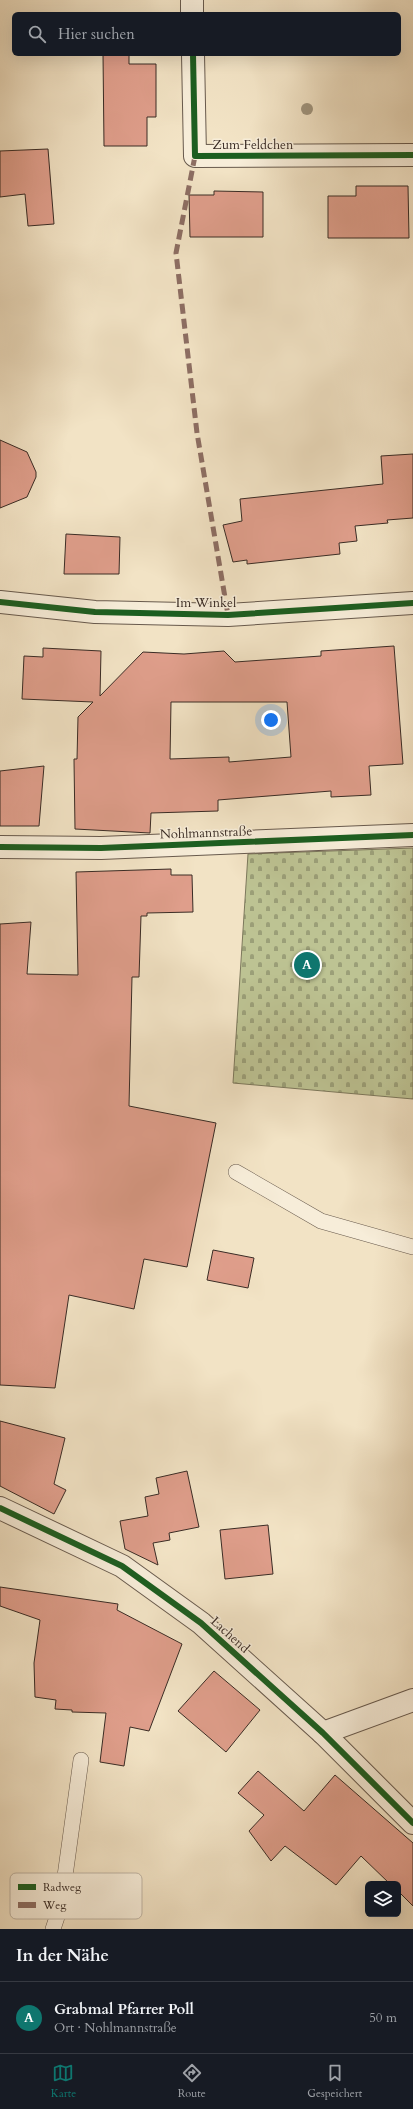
<!DOCTYPE html>
<html lang="de">
<head>
<meta charset="utf-8">
<style>
	body { margin:0; font-family:Cardo,serif; background:#242831; color:#f1f3f6 }
	.controls { position:absolute; right:12px; bottom:12px; display:grid; overflow:hidden; border-radius:6px; box-shadow:0 4px 16px #0002 }
	.controls button { width:36px; height:36px; display:grid; place-items:center; padding:0; border:0; border-bottom:1px solid #363941; background:#171b24; color:#f1f3f6; font:20px sans-serif }
	.you { position:absolute; left:271px; top:720px; width:14px; height:14px; margin:-10px; border:3px solid #fff; border-radius:50%; background:#1a73e8; box-shadow:0 0 0 6px #1a73e833 }
	.badge { display:grid; place-items:center; width:26px; height:26px; border-radius:50%; background:#0f766e; color:#fff; font-size:13px; font-weight:700 }
	.pin { position:absolute; translate:-50% -50%; border:2px solid #fff; box-shadow:0 1px 4px #0006 }
	.list { margin:0; padding:0; list-style:none }
	h2 { display:flex; justify-content:space-between; align-items:center; height:52px; margin:0; padding:0 16px; font-size:17px }
	h2 small { font-size:13px; font-weight:400; color:#9ea1a6 }
	.list li { display:grid; grid-template-columns:26px 1fr auto; gap:12px; align-items:center; box-sizing:border-box; height:72px; padding:0 16px; border-top:1px solid #363941 }
	.list b { display:block; font-size:15px; white-space:nowrap }
	.list p { margin:0; font-size:13px; white-space:nowrap; color:#9ea1a6 }
	.list em { font-size:13px; font-style:normal; color:#9ea1a6 }
	.icon { flex:none; width:22px; height:22px; fill:none; stroke:currentColor; stroke-width:2; stroke-linecap:round; stroke-linejoin:round }
	.map { position:relative; flex:none; width:413px; height:1929px; overflow:hidden }
	.search { position:absolute; background:#171b24; box-shadow:0 4px 16px #0002; left:12px; right:12px; top:12px; height:44px; display:flex; align-items:center; gap:10px; box-sizing:border-box; padding:0 14px; border-radius:6px; color:#9ea1a6; font-size:15px }
	.sheet { height:124px; background:#171b24 }
	nav { display:flex; justify-content:space-around; align-items:center; box-sizing:border-box; height:56px; border-top:1px solid #363941; background:#171b24; font-size:11px; color:#9ea1a6 }
	nav a { display:grid; justify-items:center; gap:2px }
	nav .on { color:#0f766e }
	.map>svg:first-child { display:block }
</style>
</head>
<body>
<div class="map">
<svg width="413" height="1929" viewBox="0 0 413 1929">
	<defs>
		<pattern id="cemetery-stones" width="16" height="16" patternUnits="userSpaceOnUse"><rect width="16" height="16" fill="#bdc393"/><path d="M2 7V4a2 2 0 0 1 4 0v3zM10 15v-3a2 2 0 0 1 4 0v3z" fill="#9b9f78"/></pattern>
	</defs>
	<rect width="100%" height="100%" fill="#f2e3c5"/>
	<filter id="stains"><feTurbulence type="fractalNoise" baseFrequency=".005" numOctaves="4"/><feColorMatrix values="0 0 0 0 .2 0 0 0 0 .09 0 0 0 0 .02 0 0 0 .5 -.17"/></filter>
	<radialGradient id="worn" r=".72"><stop offset=".6" stop-color="#630" stop-opacity="0"/><stop offset="1" stop-color="#630" stop-opacity=".3"/></radialGradient>
	<polygon fill="url(#cemetery-stones)" stroke="#7c785c" points="413,848 413,1099 233,1083 248,854"/>
	<g fill="#df9e8b" stroke="#3a2c25" fill-rule="evenodd">
		<polygon points="103,54 129,54 129,64 156,64 156,117 147,117 147,146 104,146"/>
		<polygon points="48,149 54,224 28,226 25,194 0,197 0,151"/>
		<polygon points="356,186 408,186 409,238 328,238 328,196 356,196"/>
		<polygon points="214,191 263,192 263,237 190,237 189,195 214,195"/>
		<polygon points="0,440 27,452 36,472 36,477 27,497 0,508"/>
		<polygon points="413,454 413,518 387,520 388,523 355,526 357,541 339,543 340,554 247,564 247,560 233,562 223,525 242,521 240,499 383,484 381,456"/>
		<polygon points="66,534 120,537 119,574 64,574"/>
		<path d="M394,646L403,764L369,766L371,795L331,797V791L218,800V811L151,813L150,833L75,829L74,759H77L78,717L93,702L22,699L24,656L43,657V648L101,651L100,696L143,652L184,654L224,651L235,662L321,656V651ZM171,702H287L291,757L229,762V757L170,759Z"/>
		<polygon points="44,766 39,826 0,826 0,771"/>
		<polygon points="171,869 171,875 192,875 193,912 147,913 147,916 141,916 139,977 132,977 129,1106 216,1123 187,1267 144,1259 134,1309 69,1295 55,1388 0,1385 0,924 31,922 27,974 78,975 76,872"/>
		<polygon points="213,1250 254,1258 248,1288 207,1280"/>
		<polygon points="0,1421 65,1438 54,1484 66,1490 54,1514 0,1486"/>
		<polygon points="187,1471 199,1527 169,1533 170,1540 153,1543 158,1565 125,1549 120,1521 148,1516 145,1497 159,1494 156,1478"/>
		<polygon points="268,1525 273,1574 225,1579 220,1530"/>
		<polygon points="0,1587 118,1604 117,1610 182,1644 149,1731 130,1727 124,1766 100,1762 106,1713 72,1712 72,1710 55,1709 56,1700 35,1697 34,1663 40,1620 0,1606"/>
		<polygon points="214,1671 260,1710 226,1752 178,1711"/>
		<polygon points="258,1771 304,1811 335,1775 413,1843 413,1906 398,1891 398,1884 390,1884 361,1856 336,1885 285,1846 271,1861 249,1831 264,1815 238,1793"/>
	</g>
	<g fill="none" stroke-linecap="round" stroke-linejoin="round">
		<g stroke="#685a4d" stroke-width="16">
			<g id="service">
				<polyline points="236,1172 321,1221 413,1247"/>
				<polyline points="53,1929 61,1905 81,1760"/>
			</g>
		</g>
		<g stroke="#685a4d" stroke-width="24">
			<g id="minor">
				<polyline points="192,0 192,14"/>
				<polyline points="193,54 195,156 413,155"/>
				<polyline points="0,602 95,612 228,615 413,603"/>
				<polyline points="0,847 101,848 413,835"/>
				<polyline points="0,1508 122,1566 201,1623 323,1733 413,1823"/>
				<polyline points="323,1733 413,1700"/>
			</g>
		</g>
		<use href="#service" stroke="#f7edd9" stroke-width="15"/>
		<use href="#minor" stroke="#f7edd9" stroke-width="22"/>
		<polyline stroke="#8d6e63" stroke-width="5" stroke-dasharray="10 5" stroke-linecap="butt" points="195,156 176,253 197,433 228,615"/>
		<g stroke="#f7edd9" stroke-width="8">
			<g id="cycleway">
				<polyline points="193,54 195,156 413,155"/>
				<polyline points="0,602 95,612 228,615 413,603"/>
				<polyline points="0,847 101,848 413,835"/>
				<polyline points="0,1508 122,1566 201,1623 323,1733 413,1823"/>
			</g>
		</g>
		<use href="#cycleway" stroke="#1b5e20" stroke-width="6"/>
	</g>
	<circle fill="#9f937c" cx="307" cy="109" r="6"/>
	<g text-anchor="middle" dominant-baseline="central" stroke-width="3" stroke-linejoin="round" paint-order="stroke">
		<g font-size="13" fill="#3a2c25" stroke="#f7edd9">
			<text x="253" y="145">Zum Feldchen</text>
			<text x="206" y="603">Im Winkel</text>
			<text transform="translate(206 833) rotate(-2)">Nohlmannstraße</text>
			<text transform="translate(230 1635) rotate(42)">Lachend</text>
		</g>
	</g>
	<rect x="10" y="1873" width="132" height="46" rx="6" fill="#f7edd9" stroke="#beb3a3" stroke-width="1"/>
	<rect x="18" y="1884" width="18" height="6" fill="#1b5e20"/>
	<rect x="18" y="1902" width="18" height="6" fill="#8d6e63"/>
	<g font-size="11" fill="#3a2c25">
		<text x="43" y="1891">Radweg</text>
		<text x="43" y="1909">Weg</text>
	</g>
	<rect width="100%" height="100%" filter="url(#stains)"/>
	<rect width="100%" height="100%" fill="url(#worn)"/>
</svg>
<div class="controls">
<button><svg class="icon" aria-label="layers" viewBox="0 0 24 24"><path d="M12 4l9 5-9 5-9-5zM3 14l9 5 9-5"/></svg></button>
</div>
<div class="you"></div>
<div class="pin badge" style="left:307px;top:965px">A</div>
<div class="search"><svg class="icon" aria-label="search" viewBox="0 0 24 24"><circle cx="10" cy="10" r="6"/><path d="M15 15l6 6"/></svg>Hier suchen</div>
</div>
<section class="sheet">
<h2>In der Nähe<small></small></h2>
<ul class="list">
<li><span class="badge">A</span><div><b>Grabmal Pfarrer Poll</b><p>Ort · Nohlmannstraße</p></div><em>50 m</em></li>
</ul>
</section>
<nav>
<a class="on"><svg class="icon" aria-label="map" viewBox="0 0 24 24"><path d="M3 6l6-2 6 2 6-2v14l-6 2-6-2-6 2zM9 4v14M15 6v14"/></svg>Karte</a>
<a><svg class="icon" aria-label="directions" viewBox="0 0 24 24"><path d="M12 3l9 9-9 9-9-9zM9 14v-3h6M13 9l2 2-2 2"/></svg>Route</a>
<a><svg class="icon" aria-label="saved" viewBox="0 0 24 24"><path d="M7 4h10v16l-5-4-5 4z"/></svg>Gespeichert</a>
</nav>
</body>
</html>
